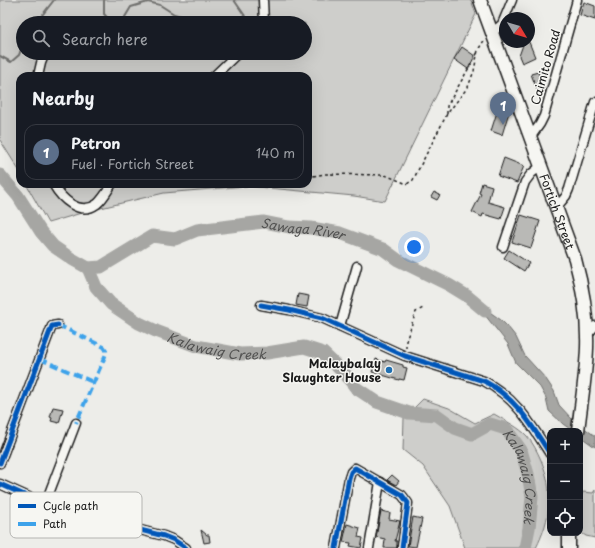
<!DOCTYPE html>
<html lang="en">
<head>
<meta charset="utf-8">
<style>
	body { margin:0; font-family:"Playpen Sans",sans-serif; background:#242831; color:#f1f3f6 }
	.controls { position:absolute; right:12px; bottom:12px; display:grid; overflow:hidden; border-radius:8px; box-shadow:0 4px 16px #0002 }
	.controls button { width:36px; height:36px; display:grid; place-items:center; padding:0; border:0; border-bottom:1px solid #363941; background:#171b24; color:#f1f3f6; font:20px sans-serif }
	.compass { position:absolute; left:499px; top:12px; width:36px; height:36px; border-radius:50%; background:#171b24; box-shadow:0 4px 16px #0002; rotate:128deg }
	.you { position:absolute; left:414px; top:247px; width:14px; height:14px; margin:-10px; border:3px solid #fff; border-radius:50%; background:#1a73e8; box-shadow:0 0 0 6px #1a73e833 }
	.badge { display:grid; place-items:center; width:26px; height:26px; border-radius:50%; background:#1f6fb2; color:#fff; font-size:13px; font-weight:700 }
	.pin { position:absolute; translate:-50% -33px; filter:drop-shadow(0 1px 2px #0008) }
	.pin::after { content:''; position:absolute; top:21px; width:14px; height:12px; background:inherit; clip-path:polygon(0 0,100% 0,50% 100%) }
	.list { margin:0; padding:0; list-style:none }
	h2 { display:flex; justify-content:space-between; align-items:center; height:52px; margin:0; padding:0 16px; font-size:17px }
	h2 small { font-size:13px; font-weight:400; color:#9ea1a6 }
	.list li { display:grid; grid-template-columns:26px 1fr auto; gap:12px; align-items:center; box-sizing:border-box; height:56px; margin:0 8px 8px; padding:0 8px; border:1px solid #363941; border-radius:12px }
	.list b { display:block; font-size:15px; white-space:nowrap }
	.list p { margin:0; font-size:13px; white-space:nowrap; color:#9ea1a6 }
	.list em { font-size:13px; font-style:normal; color:#9ea1a6 }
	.icon { flex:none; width:22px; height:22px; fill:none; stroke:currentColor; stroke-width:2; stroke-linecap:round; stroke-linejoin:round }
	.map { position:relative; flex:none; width:595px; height:548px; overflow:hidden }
	.search { position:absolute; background:#171b24; box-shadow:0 4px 16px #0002; left:16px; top:16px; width:296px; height:44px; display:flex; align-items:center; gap:10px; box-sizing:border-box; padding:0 14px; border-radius:22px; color:#9ea1a6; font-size:15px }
	.panel { position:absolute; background:#171b24; box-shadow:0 4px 16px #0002; left:16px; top:72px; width:296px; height:116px; border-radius:12px }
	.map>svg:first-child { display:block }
</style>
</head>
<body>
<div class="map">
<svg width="595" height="548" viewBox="0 0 595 548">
	<rect width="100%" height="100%" fill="#edede9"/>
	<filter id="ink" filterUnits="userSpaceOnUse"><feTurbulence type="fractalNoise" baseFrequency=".025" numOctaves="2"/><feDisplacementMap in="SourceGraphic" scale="8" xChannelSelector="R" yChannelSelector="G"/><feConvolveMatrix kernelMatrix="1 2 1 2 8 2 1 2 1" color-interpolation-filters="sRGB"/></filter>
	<g filter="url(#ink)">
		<g fill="#cececb" stroke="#757574" fill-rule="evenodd">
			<path d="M0,0H471L476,14L385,201L354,196L247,186L164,193L88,211L48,223L26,184H308V76H20V172L0,140ZM23,23H305V53H23Z"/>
			<path d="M423,399L449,408L475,423L494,414C504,420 520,428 527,436C533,443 537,451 541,460C554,491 551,518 536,548H465L450,506L423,466L403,450L404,418Z"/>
			<polygon points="595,490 595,538 586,536 580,532 580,499 583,492 593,493"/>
		</g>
		<polygon fill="#a6a6a3" stroke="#6f6f6d" points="473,300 501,320 508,327 516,337 525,356 546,379 554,391 559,405 571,418 595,436 595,447 563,424 549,411 546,398 540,387 516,363 508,344"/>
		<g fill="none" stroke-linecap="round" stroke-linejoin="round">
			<g stroke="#6f6f6d" stroke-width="2">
				<polyline points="104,0 104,14 112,23"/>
				<polyline points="36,23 54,0"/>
				<polyline points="118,23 122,22 131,7 148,2 160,5 174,14 207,23"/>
				<polyline points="224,23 245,16 234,0"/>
				<polyline points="0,56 11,62 19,55 23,44"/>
			</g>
			<g stroke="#a6a6a3" stroke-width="13">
				<path id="s1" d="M0,175L18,196L41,232L53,246L72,259L88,268L101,267L152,236L175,239L197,230L264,222L289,227L311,228L340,233L383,249L398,260L449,285L467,296L485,311"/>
				<path id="s2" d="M88,268L96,287L111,304L139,323L156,331L196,346L240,354L267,353L304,347L323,353L346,375L356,388L377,402L409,413L437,415L455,428L472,434L490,424L506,429L521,450L528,474L532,497L529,528L525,548"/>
			</g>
		</g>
		<g fill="#b9b9b6" stroke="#1c1c1c">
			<polygon points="584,2 595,6 595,20 580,15"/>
			<polygon points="524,42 529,42 535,57 522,63 519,56"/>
			<polygon points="462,47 475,56 468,69 454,59"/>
			<polygon points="538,72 545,91 539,95 531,74"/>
			<polygon points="498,109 509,112 502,135 491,131"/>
			<polygon points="504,158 524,166 517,183 498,176"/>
			<polygon points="482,183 492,186 488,202 505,207 501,219 483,214 482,217 472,212 481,194 479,193"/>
			<polygon points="434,192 440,195 437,200 431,197"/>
			<polygon points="521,215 540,221 531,248 512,242"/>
			<polygon points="509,250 529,263 524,271 504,258"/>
			<polygon points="298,294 309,296 307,307 296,305"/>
			<polygon points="376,359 385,362 386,360 403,365 403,367 407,368 404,380 399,379 399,380 372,372"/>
			<polygon points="53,407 63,409 59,423 51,421 52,418 50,417"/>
			<polygon points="392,475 399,481 396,485 387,480"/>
			<polygon points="381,511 390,513 389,519 400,521 395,541 397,541 397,548 384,548 385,539 376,537"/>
			<polygon points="413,517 422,519 416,547 408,546"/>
			<polygon points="347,524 360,528 358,537 363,538 361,548 350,546 351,543 343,542"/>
			<polygon points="201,530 207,535 209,535 210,542 204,543"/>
		</g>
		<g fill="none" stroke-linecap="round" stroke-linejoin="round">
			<g stroke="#1c1c1c" stroke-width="11">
				<g id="minor">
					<polyline points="263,0 264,23"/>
					<polyline points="492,33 502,24 512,0"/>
					<polyline points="38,76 41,63 45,53"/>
					<polyline points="214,76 238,53"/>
					<polyline points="530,138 540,124 544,116 577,0"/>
					<path d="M53,184C61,198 79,217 97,204C103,199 108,190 112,184"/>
					<polyline points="556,208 566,196 569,189 595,102"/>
					<polyline points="503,247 525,182 531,174 541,166"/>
					<path d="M261,305L289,310L322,318L405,356L484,381C517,399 531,424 550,454"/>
					<polyline points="340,326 357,266"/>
					<polyline points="587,335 595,326"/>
					<polyline points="0,463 52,326 58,325"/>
					<polyline points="0,484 53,508 164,536 174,540 186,548"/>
					<polyline points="45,504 76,423"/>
					<polyline points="336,548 349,478 351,472 355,468 402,495 408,503 402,548"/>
					<polyline points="369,548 380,482"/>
				</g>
			</g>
			<g stroke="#1c1c1c" stroke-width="15">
				<g id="highway">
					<path id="s3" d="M480,0L575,259C583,288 588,318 587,348C586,375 581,404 578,431"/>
					<polyline points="569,548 569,533"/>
				</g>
			</g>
			<g stroke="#1c1c1c" stroke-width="1.5" stroke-dasharray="3 3" stroke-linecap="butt">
				<polyline points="447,114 447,106 478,52"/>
				<polyline points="308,173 313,176 325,174 385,175 407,184 413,180 447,114 468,87 474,71 478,50 485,39"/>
				<polyline points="406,348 406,341 416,312 423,308"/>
			</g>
			<use href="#minor" stroke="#f6f6f2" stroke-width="8"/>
			<use href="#highway" stroke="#f6f6f2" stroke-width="12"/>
			<g stroke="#3da2ea" stroke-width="4" stroke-dasharray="8 4" stroke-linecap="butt">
				<polyline points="58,325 104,347 106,350 106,354 76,423"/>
				<polyline points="40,359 93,382"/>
			</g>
			<g stroke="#f6f6f2" stroke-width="8">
				<g id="cycleway">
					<path d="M261,305L289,310L322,318L405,356L484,381C517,399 531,424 550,454"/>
					<polyline points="0,463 52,326 58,325"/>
					<polyline points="0,484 53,508 164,536 174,540 186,548"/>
					<polyline points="336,548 349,478 351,472 355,468 402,495 408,503 402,548"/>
				</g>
			</g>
			<use href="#cycleway" stroke="#0057b8" stroke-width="5"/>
		</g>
	</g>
	<circle fill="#1f6fb2" stroke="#f6f6f2" stroke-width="1.5" cx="389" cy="370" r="4"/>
	<g text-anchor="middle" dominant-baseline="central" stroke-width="3" stroke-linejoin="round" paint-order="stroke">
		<g font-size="12" fill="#1c1c1c" stroke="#f6f6f2">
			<text transform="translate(545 67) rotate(-74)">Caimito Road</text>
			<text stroke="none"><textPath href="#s3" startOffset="225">Fortich Street</textPath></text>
		</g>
		<g font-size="12" font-weight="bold" fill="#1c1c1c" stroke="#f6f6f2" text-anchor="end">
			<text x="381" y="363">Malaybalay<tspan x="381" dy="14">Slaughter House</tspan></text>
		</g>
		<g font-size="13" font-style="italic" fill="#535352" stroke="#f6f6f2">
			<text stroke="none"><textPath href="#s1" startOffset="357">Sawaga River</textPath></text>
			<text stroke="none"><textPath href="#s2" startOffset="159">Kalawaig Creek</textPath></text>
			<text stroke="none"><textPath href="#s2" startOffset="532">Kalawaig Creek</textPath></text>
		</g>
	</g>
	<rect x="10" y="492" width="132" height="46" rx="6" fill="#f6f6f2" stroke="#b5b5b2" stroke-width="1"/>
	<rect x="18" y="504" width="18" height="4" fill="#0057b8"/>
	<rect x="18" y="522" width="18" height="4" fill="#3da2ea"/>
	<g font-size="11" fill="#1c1c1c">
		<text x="43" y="510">Cycle path</text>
		<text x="43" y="528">Path</text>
	</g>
</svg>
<div class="controls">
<button>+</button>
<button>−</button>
<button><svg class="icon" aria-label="locate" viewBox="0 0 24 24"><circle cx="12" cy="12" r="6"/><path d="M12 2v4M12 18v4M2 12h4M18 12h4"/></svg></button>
</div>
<svg class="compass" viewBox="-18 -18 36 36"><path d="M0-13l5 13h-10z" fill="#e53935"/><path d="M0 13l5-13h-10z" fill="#9ea1a6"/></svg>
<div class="you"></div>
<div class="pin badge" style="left:503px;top:125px;background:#5c6f8a">1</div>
<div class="search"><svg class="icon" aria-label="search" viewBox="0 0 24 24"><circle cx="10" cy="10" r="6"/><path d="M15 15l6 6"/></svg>Search here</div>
<section class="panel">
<h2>Nearby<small></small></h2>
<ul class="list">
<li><span class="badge" style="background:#5c6f8a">1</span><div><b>Petron</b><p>Fuel · Fortich Street</p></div><em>140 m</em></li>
</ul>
</section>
</div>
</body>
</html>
